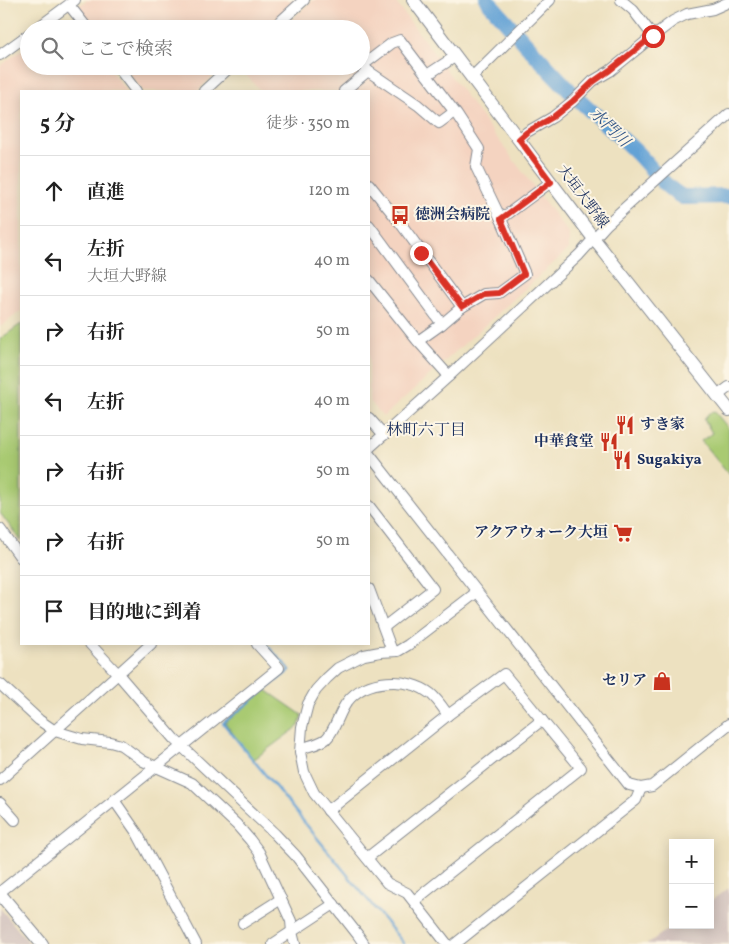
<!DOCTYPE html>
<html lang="ja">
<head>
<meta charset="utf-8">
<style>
	body { margin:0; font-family:Vollkorn,"Noto Serif JP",serif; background:#f6f6f6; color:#222 }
	.controls { position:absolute; right:15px; bottom:15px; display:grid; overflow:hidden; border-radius:0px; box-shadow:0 2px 12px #0003 }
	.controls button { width:45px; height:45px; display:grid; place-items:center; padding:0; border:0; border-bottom:1px solid #e0e0e0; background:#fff; color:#222; font:25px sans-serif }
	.stop { position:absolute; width:15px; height:15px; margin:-11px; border:4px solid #d93025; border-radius:50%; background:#fff }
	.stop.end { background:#d93025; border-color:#fff; box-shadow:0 1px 5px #0008 }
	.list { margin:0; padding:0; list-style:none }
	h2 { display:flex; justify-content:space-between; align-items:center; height:65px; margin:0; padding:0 20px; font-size:21px }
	h2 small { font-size:16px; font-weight:400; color:#767676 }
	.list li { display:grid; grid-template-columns:32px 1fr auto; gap:15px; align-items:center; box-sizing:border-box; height:70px; padding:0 20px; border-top:1px solid #e0e0e0 }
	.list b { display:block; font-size:19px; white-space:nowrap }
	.list p { margin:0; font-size:16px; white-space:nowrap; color:#767676 }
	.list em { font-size:16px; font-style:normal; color:#767676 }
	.icon { flex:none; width:28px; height:28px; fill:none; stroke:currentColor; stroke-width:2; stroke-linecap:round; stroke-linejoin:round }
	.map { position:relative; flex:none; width:729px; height:944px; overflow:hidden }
	.search { position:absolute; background:#fff; box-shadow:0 2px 12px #0003; left:20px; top:20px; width:350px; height:55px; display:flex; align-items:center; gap:12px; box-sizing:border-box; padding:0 18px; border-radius:28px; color:#767676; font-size:19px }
	.panel { position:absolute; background:#fff; box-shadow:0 2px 12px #0003; left:20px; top:90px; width:350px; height:555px; border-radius:0px }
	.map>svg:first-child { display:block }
</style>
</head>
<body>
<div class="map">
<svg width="729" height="944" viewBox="0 0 729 944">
	<rect width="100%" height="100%" fill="#fcf5e5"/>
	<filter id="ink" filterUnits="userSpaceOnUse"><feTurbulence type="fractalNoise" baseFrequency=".02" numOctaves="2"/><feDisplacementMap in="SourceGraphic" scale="10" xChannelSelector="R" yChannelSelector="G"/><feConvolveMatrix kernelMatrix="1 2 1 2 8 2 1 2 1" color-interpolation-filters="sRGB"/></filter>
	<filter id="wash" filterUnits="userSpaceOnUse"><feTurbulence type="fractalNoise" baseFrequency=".0096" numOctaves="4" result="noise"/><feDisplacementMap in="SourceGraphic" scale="20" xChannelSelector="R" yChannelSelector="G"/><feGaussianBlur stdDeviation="1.12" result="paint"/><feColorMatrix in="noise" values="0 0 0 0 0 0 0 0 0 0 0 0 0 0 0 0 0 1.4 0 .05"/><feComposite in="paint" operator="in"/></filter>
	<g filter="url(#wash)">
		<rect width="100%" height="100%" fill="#ede1c0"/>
		<g fill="#f4d3c0">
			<polygon points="87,0 297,0 265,29 94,29 77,7"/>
			<polygon points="313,0 394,0 569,234 569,249 383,417 369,400 369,91 261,91 243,72 244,66 361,66 361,29 281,29"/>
			<polygon points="29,44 29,66 107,66 126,91 21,91 21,311 0,327 0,66"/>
			<polygon points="123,66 224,66 197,91 143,91"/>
		</g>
		<g fill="#d0c0bc">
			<polygon points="729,888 729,944 647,944 674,925 710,925 710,901"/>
			<polygon points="0,908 30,944 0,944"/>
		</g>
		<g fill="#a9ca72" stroke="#627c68">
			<polygon points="21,324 21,541 0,513 0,339"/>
			<polygon points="715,412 729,429 729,475 701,441 712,433 704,419 709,413"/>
			<polygon points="266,690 302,715 299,726 253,760 225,723"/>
		</g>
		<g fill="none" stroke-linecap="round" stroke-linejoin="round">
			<polyline stroke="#63a2d5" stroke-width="2.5" points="266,644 290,670 223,723 404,944"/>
			<path stroke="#63a2d5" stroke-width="16" d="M487,0C514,31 541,61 569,90C590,111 613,130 634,150C650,165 663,187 683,197L729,196"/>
		</g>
	</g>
	<g filter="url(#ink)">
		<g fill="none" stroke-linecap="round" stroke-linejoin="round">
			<g stroke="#84888f" stroke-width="12">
				<g id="minor">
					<polyline points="621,0 633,10 653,36"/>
					<polyline points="69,5 88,29"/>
					<polyline points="36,29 75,0"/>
					<polyline points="272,29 304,0"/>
					<polyline points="0,55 29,34"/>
					<polyline points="117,66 136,91"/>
					<polyline points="368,71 363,65 392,43 400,40 457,115 479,149 476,167 501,219"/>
					<polyline points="427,75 456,56"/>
					<polyline points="472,77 550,0"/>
					<polyline points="204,91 231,66"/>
					<polyline points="344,91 368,71 418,105 439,123 454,112"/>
					<polyline points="519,139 527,132 553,117 573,101 593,81 610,71 653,36 673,21 687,14 713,9 729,2"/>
					<polyline points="369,184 401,224 462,307 442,324 369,225"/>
					<polyline points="369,280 416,339 449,376"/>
					<polyline points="462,307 484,294 499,293 525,274 501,219 551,182"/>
					<polyline points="418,341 442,324"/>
					<polyline points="717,396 729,387"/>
					<polyline points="369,418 384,435"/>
					<polyline points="369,448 449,376 579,255 607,224 729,114"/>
					<polyline points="369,454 629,785 641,788 652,786 729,724"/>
					<polyline points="369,506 433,589 384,627"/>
					<polyline points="0,529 21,558"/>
					<polyline points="369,589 392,651"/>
					<polyline points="90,644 118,674 174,739 275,834 296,856 358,935 364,944"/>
					<polyline points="0,684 39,720 55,731 82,739 110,742 121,745 143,761 192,783 237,825 250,840 259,852 291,921 292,932 295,944"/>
					<path d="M301,749C308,746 319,744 326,739C335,731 339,712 347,702C365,678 408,676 431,694C438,700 443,708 448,715"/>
					<polyline points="0,780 151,644"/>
					<polyline points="114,800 137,833 196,944"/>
					<polyline points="0,803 15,820"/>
					<polyline points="328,811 448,715 504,674 581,768 414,901"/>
					<polyline points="367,858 542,720"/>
					<polyline points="0,892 279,668 257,644"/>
					<polyline points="243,923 281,899"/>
					<polyline points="273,944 334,904"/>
					<polyline points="447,944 407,893 387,883 314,793 304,772 300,752 302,727 308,704 316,690 327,678 338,668 364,655 380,652 398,651 408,645 477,592"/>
					<polyline points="455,944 636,800 641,788"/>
				</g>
			</g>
			<g stroke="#84888f" stroke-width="14">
				<g id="major">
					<polyline points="413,0 594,239 729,410"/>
					<polyline points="0,894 42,944"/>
				</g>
			</g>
			<use href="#minor" stroke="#fff" stroke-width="10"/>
			<use href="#major" stroke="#fff" stroke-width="12"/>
		</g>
	</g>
	<g fill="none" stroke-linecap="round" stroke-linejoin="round" filter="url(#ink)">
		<polyline stroke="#d93025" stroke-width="6" points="421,253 462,307 484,294 499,293 524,274 501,219 551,182 519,139 527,132 553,117 573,101 593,82 610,70 653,36"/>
	</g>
	<defs>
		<g id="bus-bare" transform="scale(1.5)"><path d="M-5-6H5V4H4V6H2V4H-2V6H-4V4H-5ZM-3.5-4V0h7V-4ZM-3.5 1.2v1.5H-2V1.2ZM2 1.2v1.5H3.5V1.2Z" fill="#c8321e" stroke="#fcf5e5" stroke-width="2.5" paint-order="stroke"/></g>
		<g id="restaurant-bare" transform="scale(1.5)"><path d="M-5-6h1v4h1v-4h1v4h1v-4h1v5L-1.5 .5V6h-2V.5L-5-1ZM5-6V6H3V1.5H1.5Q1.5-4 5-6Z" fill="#c8321e" stroke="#fcf5e5" stroke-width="2.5" paint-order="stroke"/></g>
		<g id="supermarket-bare" transform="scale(1.5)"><path d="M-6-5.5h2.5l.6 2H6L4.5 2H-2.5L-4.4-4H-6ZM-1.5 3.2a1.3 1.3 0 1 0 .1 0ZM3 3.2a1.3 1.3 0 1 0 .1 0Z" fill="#c8321e" stroke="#fcf5e5" stroke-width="2.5" paint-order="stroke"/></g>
		<g id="shop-bare" transform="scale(1.5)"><path d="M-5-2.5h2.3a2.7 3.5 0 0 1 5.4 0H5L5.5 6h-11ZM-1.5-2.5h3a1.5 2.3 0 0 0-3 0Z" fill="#c8321e" stroke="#fcf5e5" stroke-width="2.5" paint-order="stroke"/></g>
	</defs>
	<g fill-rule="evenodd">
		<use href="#bus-bare" x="400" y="215"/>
		<use href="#restaurant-bare" x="625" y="425"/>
		<use href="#restaurant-bare" x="609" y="442"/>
		<use href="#restaurant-bare" x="622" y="460"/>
		<use href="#supermarket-bare" x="623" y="533"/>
		<use href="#shop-bare" x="662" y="681"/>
	</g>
	<g text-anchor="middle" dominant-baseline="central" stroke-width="4" stroke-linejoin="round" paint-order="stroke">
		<g font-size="15" fill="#1b2f5e" stroke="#fcf5e5">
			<text transform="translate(582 197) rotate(53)">大垣大野線</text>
		</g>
		<g font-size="15" font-weight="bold" fill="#1b2f5e" stroke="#fcf5e5" text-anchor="start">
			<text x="415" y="215">徳洲会病院</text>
			<text x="640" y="425">すき家</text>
			<text x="594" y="442" text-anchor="end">中華食堂</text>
			<text x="637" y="460">Sugakiya</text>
			<text x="608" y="533" text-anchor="end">アクアウォーク大垣</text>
			<text x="647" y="681" text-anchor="end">セリア</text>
		</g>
		<g font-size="16" font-style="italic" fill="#345788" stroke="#fcf5e5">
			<text transform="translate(609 128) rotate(44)">水門川</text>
		</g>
		<g font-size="16" fill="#1b2f5e" stroke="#fcf5e5">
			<text x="426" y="431">林町六丁目</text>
		</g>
	</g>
</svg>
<div class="controls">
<button>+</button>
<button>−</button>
</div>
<div class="stop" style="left:653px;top:36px"></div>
<div class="stop end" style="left:421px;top:253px"></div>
<div class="search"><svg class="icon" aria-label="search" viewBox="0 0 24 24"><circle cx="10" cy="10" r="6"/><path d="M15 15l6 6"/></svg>ここで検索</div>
<section class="panel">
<h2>5 分<small>徒歩 · 350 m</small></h2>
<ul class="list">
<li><svg class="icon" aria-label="ahead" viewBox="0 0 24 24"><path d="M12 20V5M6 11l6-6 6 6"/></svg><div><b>直進</b></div><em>120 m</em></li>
<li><svg class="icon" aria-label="left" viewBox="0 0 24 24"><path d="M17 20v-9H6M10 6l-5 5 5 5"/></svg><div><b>左折</b><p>大垣大野線</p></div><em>40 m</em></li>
<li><svg class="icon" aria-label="right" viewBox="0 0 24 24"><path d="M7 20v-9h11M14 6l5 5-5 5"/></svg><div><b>右折</b></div><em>50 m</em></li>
<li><svg class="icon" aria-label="left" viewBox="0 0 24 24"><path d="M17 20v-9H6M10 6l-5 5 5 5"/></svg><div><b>左折</b></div><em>40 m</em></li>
<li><svg class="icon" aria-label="right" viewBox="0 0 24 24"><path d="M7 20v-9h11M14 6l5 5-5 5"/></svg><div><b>右折</b></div><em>50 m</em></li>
<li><svg class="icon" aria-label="right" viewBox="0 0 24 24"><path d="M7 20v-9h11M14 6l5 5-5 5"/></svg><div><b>右折</b></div><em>50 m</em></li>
<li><svg class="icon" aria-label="arrive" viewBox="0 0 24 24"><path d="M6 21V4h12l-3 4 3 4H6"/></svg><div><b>目的地に到着</b></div></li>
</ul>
</section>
</div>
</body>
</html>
